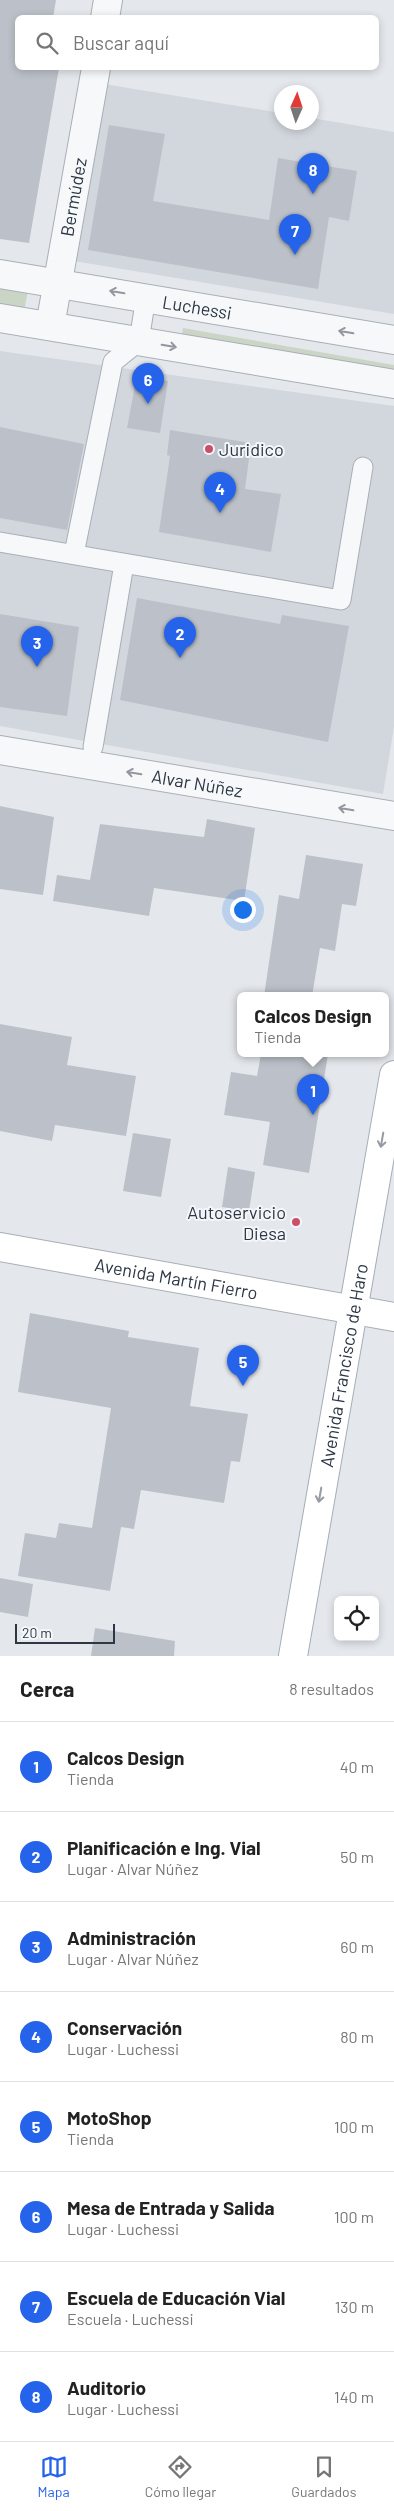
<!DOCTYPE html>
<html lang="es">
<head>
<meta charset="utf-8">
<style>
	body { margin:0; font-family:Barlow,sans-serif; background:#f2f2f2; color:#222 }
	.controls { position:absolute; right:15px; bottom:15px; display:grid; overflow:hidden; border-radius:8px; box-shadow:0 2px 8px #0003 }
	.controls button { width:45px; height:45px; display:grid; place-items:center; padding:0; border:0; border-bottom:1px solid #e0e0e0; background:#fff; color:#222; font:25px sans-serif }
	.compass { position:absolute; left:274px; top:85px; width:45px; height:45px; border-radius:50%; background:#fff; box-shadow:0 2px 8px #0003; rotate:3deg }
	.scale { position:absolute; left:15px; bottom:12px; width:100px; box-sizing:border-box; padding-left:5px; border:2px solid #2c3644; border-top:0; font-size:14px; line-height:18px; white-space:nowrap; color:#2c3644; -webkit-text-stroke:4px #f4f6f9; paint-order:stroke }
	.you { position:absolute; left:242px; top:909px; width:18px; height:18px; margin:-12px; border:4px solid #fff; border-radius:50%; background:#1a73e8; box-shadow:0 0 0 8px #1a73e833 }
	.badge { display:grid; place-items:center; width:32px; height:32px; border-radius:50%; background:#2563eb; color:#fff; font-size:16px; font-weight:700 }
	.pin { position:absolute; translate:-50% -41px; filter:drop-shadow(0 1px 2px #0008) }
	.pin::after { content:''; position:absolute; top:26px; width:18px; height:15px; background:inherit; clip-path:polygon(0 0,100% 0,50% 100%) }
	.popup { position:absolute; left:237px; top:992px; width:152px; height:65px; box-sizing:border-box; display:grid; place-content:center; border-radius:8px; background:#fff; filter:drop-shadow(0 1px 4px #0005); font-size:16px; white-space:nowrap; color:#767676 }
	.popup b { font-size:19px; color:#222 }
	.popup::after { content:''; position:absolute; left:50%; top:100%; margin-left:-10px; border:10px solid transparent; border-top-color:#fff }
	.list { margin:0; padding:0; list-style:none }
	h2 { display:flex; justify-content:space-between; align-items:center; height:65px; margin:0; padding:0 20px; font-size:21px }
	h2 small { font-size:16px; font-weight:400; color:#767676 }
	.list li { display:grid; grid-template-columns:32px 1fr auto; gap:15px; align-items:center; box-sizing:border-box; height:90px; padding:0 20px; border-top:1px solid #e0e0e0 }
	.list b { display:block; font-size:19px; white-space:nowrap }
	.list p { margin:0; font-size:16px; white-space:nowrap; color:#767676 }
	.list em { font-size:16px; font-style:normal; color:#767676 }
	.icon { flex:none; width:28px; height:28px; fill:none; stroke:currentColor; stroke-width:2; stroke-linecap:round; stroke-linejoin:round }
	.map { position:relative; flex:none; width:394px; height:1656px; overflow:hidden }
	.search { position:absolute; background:#fff; box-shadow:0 2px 8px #0003; left:15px; right:15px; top:15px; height:55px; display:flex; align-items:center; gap:12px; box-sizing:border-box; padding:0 18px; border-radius:8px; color:#767676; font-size:19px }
	.sheet { height:785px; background:#fff }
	nav { display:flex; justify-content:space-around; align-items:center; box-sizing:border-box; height:70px; border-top:1px solid #e0e0e0; background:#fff; font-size:14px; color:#767676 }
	nav a { display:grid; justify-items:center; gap:2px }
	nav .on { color:#2563eb }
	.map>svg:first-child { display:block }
</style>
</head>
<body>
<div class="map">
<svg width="394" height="1656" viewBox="0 0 394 1656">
	<rect width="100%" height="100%" fill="#e4e8ec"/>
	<g fill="#d2d7dd">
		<polygon points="104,84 281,113 282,122 312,122 312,118 394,132 394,314 74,261"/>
		<polygon points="0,351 394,406 394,727 383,794 0,726"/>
	</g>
	<g fill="#cbd5c6">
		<polygon points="0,281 29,286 24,311 0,307"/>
		<polygon points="183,328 394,365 394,378 181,341"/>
	</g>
	<g fill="#bcc1c9">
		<polygon points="0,0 56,0 53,18 18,18 18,68 59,68 29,243 0,239"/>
		<polygon points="109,125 165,134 153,201 269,220 278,158 357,171 349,221 329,217 318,289 88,250"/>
		<polygon points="137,375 168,381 160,433 127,428"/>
		<polygon points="0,427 84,444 67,530 0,518"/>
		<polygon points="170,430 251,443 245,489 281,494 271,552 159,532 170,456 167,455"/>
		<polygon points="137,598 280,624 282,615 349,626 328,742 120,700"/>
		<polygon points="0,614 79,627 67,716 0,707"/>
		<polygon points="0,806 54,817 43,895 0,889"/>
		<polygon points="207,819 255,828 244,901 154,888 149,916 53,901 57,875 90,880 100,824 204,837"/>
		<polygon points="306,855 363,864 356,906 342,904 335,951 320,948 312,996 264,996 279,895 299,899"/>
		<polygon points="0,1024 72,1037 67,1065 136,1076 126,1136 55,1125 52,1141 0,1131"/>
		<polygon points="261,1054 328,1054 309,1173 263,1165 270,1122 224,1115 231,1072 257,1076"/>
		<polygon points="133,1133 171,1139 161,1197 123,1191"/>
		<polygon points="228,1167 255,1172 249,1211 222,1207"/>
		<polygon points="30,1313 129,1331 128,1337 199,1348 190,1406 248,1414 240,1462 231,1461 224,1503 141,1490 134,1529 121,1527 110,1591 18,1576 25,1533 56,1538 59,1523 92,1528 111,1408 18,1392"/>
		<polygon points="0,1578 33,1584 28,1617 0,1612"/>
		<polygon points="95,1628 175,1641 174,1656 91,1656"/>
	</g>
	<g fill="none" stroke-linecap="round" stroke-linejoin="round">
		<g stroke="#a9afb6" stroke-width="21">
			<g id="service">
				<polyline points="0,542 341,600 363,467"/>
				<polyline points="74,554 113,362 139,341 146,297"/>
				<polyline points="93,747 124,564"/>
			</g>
		</g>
		<g stroke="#a9afb6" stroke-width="30">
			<g id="minor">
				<polyline points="105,18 108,0"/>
				<path id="s1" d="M0,274L394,340"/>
				<polyline points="0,318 394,384"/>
				<path id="s2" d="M50,326L96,68"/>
				<path id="s3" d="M0,750L394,816"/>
			</g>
		</g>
		<g stroke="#a9afb6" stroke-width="30">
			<g id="secondary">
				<path id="s4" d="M0,1247L394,1317"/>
			</g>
		</g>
		<g stroke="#a4adb7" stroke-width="30">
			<g id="primary">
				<path id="s5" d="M293,1656L394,1075"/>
			</g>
		</g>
		<use href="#service" stroke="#f7f8fa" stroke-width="19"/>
		<use href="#minor" stroke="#f7f8fa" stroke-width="28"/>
		<use href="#secondary" stroke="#fff" stroke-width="28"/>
		<use href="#primary" stroke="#fff" stroke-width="28"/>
	</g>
	<defs><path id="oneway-shaft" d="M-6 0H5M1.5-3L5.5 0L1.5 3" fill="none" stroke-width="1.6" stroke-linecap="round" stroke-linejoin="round" transform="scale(1.25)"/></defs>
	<g stroke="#92979f">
		<use href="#oneway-shaft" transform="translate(117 292) rotate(-170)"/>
		<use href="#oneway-shaft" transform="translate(346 332) rotate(-170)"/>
		<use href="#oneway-shaft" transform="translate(169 346) rotate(10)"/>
		<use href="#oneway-shaft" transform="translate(134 773) rotate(-170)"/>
		<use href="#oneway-shaft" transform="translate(346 809) rotate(-170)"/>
	</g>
	<g stroke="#969aa2">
		<use href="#oneway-shaft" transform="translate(382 1140) rotate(100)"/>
		<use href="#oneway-shaft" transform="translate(320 1495) rotate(100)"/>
	</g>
	<g fill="#ca506a" stroke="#f4f6f9" stroke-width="2">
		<circle cx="209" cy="449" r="5"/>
		<circle cx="296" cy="1222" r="5"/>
	</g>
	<g text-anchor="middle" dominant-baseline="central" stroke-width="4" stroke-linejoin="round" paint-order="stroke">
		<g font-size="18" fill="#2c3644" stroke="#f4f6f9">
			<text stroke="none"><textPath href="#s2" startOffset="131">Bermúdez</textPath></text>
			<text stroke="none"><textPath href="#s1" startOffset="200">Luchessi</textPath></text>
			<text stroke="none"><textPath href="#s3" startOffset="200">Alvar Núñez</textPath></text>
			<text stroke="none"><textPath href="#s4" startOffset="179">Avenida Martín Fierro</textPath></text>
			<text stroke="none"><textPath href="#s5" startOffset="295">Avenida Francisco de Haro</textPath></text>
		</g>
		<g font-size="18" fill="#2c3644" stroke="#f4f6f9" text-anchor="start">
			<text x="219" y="449">Juridico</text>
			<text x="286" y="1212" text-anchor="end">Autoservicio<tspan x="286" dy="21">Diesa</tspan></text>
		</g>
	</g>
</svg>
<div class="controls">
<button><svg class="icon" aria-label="locate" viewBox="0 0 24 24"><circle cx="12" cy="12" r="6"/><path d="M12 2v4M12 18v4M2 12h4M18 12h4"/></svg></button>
</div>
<svg class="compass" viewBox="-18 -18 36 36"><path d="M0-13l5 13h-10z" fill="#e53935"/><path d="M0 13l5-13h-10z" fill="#767676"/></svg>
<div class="scale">20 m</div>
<div class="you"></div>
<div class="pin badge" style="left:313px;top:1115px">1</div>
<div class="popup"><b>Calcos Design</b>Tienda</div>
<div class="pin badge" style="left:180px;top:658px">2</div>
<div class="pin badge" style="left:37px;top:667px">3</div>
<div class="pin badge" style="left:220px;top:513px">4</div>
<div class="pin badge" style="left:243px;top:1386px">5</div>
<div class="pin badge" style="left:148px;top:404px">6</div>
<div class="pin badge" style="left:295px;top:255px">7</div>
<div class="pin badge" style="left:313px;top:194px">8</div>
<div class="search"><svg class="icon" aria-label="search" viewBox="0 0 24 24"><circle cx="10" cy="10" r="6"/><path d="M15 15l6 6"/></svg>Buscar aquí</div>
</div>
<section class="sheet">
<h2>Cerca<small>8 resultados</small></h2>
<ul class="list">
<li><span class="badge">1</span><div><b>Calcos Design</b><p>Tienda</p></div><em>40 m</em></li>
<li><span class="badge">2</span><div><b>Planificación e Ing. Vial</b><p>Lugar · Alvar Núñez</p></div><em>50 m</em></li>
<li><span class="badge">3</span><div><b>Administración</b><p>Lugar · Alvar Núñez</p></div><em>60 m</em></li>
<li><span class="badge">4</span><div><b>Conservación</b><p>Lugar · Luchessi</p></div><em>80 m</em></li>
<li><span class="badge">5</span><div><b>MotoShop</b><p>Tienda</p></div><em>100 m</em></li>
<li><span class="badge">6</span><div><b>Mesa de Entrada y Salida</b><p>Lugar · Luchessi</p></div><em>100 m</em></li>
<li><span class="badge">7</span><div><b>Escuela de Educación Vial</b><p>Escuela · Luchessi</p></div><em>130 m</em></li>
<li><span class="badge">8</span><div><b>Auditorio</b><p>Lugar · Luchessi</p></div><em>140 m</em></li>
</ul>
</section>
<nav>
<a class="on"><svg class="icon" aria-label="map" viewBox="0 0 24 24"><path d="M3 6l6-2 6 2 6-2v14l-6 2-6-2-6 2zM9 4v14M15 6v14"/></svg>Mapa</a>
<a><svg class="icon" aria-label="directions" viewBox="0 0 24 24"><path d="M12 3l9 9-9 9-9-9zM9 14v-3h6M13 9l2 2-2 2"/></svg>Cómo llegar</a>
<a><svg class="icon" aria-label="saved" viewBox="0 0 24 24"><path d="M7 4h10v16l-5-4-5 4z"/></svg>Guardados</a>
</nav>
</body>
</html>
